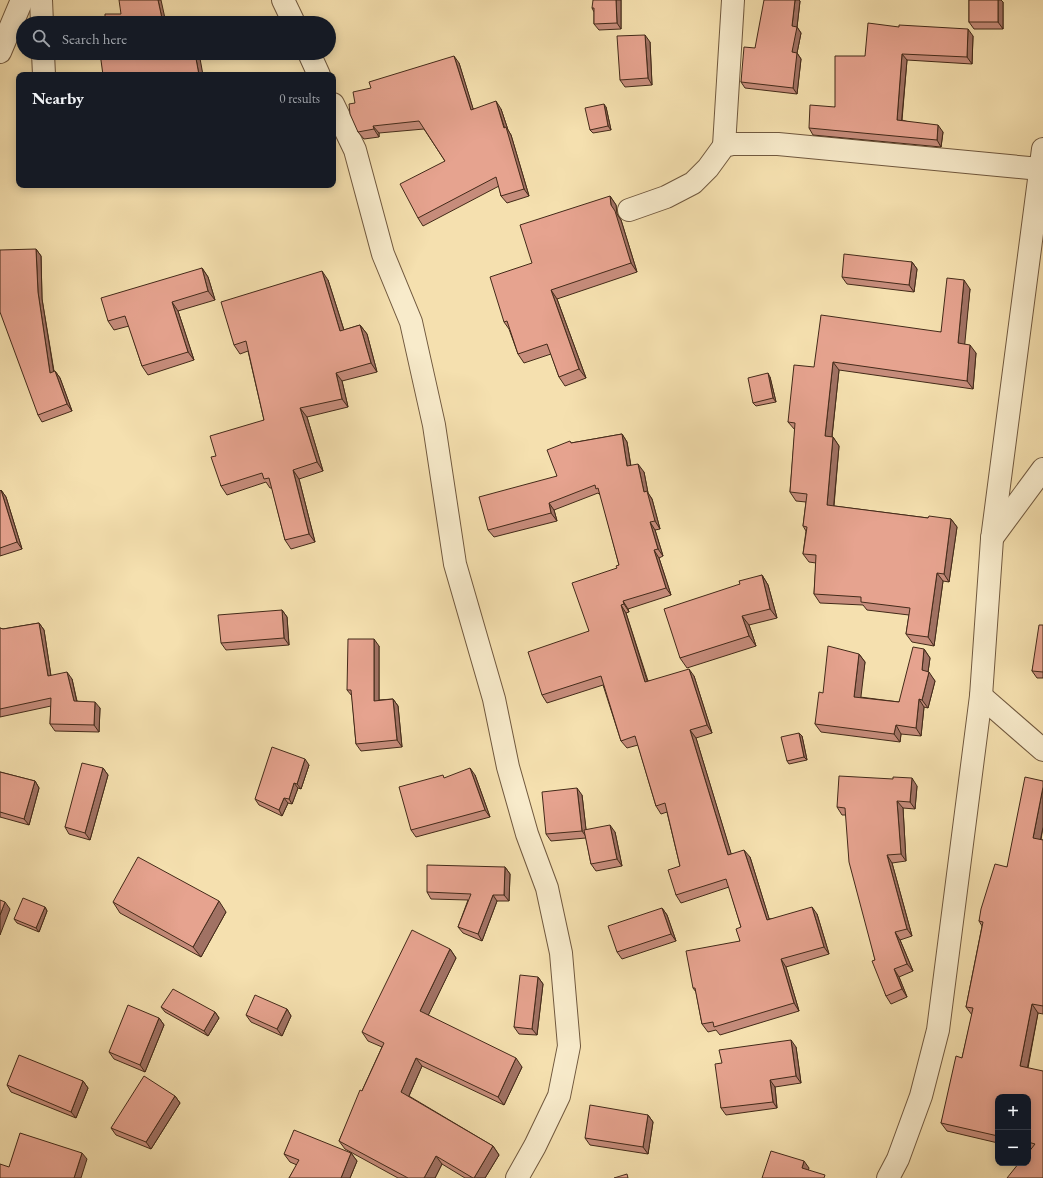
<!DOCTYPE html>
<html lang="en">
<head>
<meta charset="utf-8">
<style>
	body { margin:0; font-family:"EB Garamond",serif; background:#20242c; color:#f1f3f6 }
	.controls { position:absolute; right:12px; bottom:12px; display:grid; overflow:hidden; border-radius:8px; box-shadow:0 2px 10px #0003 }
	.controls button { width:36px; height:36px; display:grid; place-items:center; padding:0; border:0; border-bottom:1px solid #363941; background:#171b24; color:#f1f3f6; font:20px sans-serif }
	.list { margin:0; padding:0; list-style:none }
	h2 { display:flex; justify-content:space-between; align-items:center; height:52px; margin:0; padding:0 16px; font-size:17px }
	h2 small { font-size:13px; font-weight:400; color:#9ea1a6 }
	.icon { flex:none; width:22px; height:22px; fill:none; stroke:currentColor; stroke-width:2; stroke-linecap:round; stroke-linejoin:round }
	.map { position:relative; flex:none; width:1043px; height:1178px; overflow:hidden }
	.search { position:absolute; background:#171b24; box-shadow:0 2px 10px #0003; left:16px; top:16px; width:320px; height:44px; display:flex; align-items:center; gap:10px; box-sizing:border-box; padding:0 14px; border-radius:22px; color:#9ea1a6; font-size:15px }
	.panel { position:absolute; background:#171b24; box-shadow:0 2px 10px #0003; left:16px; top:72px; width:320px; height:116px; border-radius:8px }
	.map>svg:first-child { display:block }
</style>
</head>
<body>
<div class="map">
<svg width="1043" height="1178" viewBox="0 0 1043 1178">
	<rect width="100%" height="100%" fill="#f5e0af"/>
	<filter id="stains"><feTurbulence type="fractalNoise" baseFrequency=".005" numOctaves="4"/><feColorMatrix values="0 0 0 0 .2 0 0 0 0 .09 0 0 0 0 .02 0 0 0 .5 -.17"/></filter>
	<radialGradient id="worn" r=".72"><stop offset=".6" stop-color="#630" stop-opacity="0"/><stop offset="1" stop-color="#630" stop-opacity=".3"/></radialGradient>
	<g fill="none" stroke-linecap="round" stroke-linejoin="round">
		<g stroke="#70583e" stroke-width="24">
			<g id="minor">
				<polyline points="41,0 42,23"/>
				<polyline points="283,0 294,23"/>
				<polyline points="0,52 22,0"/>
				<polyline points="43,53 44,75"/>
				<polyline points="309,53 319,75"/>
				<polyline points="333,104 355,150 383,254 411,322 434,425 455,564 494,699 508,767 527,834 547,888 561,953 569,1046 559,1096 535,1146 517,1178"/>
				<polyline points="724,146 733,0"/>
				<polyline points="629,210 666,197 693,183 708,168 724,146 732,144 778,144 1040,169"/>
				<polyline points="992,538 1043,469"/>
				<polyline points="981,696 1043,750"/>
				<polyline points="888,1178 898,1159 921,1096 938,1030 981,696 992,539 1043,149"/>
			</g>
		</g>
		<use href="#minor" stroke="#f8ebcb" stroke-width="22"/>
	</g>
	<g fill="#c68c7b" stroke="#432a19">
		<polygon points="621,0 621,29 599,30 594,24 594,12 592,8"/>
		<polygon points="969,0 1001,0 1003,2 1003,29 974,29 969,22"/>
		<polygon points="800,1 797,27 801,33 797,53 801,59 797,94 745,88 741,82 755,48"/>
		<polygon points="973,36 972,64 907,60 902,120 943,132 941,147 813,135 809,128 835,107 865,56"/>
		<polygon points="650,42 652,85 625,87 620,80"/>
		<polygon points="459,63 473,109 501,109 508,130 511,135 529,196 507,203 501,196 499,186 423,226 418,218 445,161 424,129 379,133 379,137 364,139 358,132 355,103"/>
		<polygon points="606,107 611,130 593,133 590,130"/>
		<polygon points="610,196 616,205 617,214 621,220 637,272 557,299 586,378 565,386 559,377 551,354 524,363 518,354 509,329 504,322"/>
		<polygon points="36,249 41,256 42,299 54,371 55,371 60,378 72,411 42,422 38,415"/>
		<polygon points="912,262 917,269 914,292 847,284 842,277"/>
		<polygon points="202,268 208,277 215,300 178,311 194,360 148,375 142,366 129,326 114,330 108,321"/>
		<polygon points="328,280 344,330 360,325 367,334 377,372 342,381 348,407 307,417 323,471 299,479 315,542 291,549 285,540 272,488 270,488 266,482 227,495 221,486 216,456 264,420 248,351 240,354 234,345"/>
		<polygon points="970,289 964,344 976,353 973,389 839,370 832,437 833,437 839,446 834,506 928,518 951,519 957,527 949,582 943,581 934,646 912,642 906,634 909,615 867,610 863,605 820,603 814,594 816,563 809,562 803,554 806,531 803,526 806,502 796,501 790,492 795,430 788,422 814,367 941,332"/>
		<polygon points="770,377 776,402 756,406 753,403"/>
		<polygon points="622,434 627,442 631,466 644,472 648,493 652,499 660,529 655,530 663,556 659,558 671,595 628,609 629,612 626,613 648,681 694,676 712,733 696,738 731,854 750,857 769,919 817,914 829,954 786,967 799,1011 720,1035 716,1030 708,1032 702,1024 696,992 693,988 740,941 741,927 729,887 681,903 676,895 680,866 667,812 661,814 656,806 638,745 627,748 621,741 603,685 547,703 542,695 589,631 617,568 619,565 601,496 598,493 554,510 557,521 494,537 488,530 557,476 571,443"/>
		<polygon points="1,490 6,497 22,549 0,556 0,491"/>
		<polygon points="762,575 768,585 777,618 749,625 756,646 687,668 680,658 740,584"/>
		<polygon points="282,610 287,617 289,645 226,650 221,643"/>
		<polygon points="39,623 44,630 51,676 72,679 77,701 100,708 99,732 55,731 50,724 51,706 0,717 0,628 3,629"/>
		<polygon points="1043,625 1043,678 1037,678 1032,671"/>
		<polygon points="379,646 379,700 393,699 398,706 402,747 361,751 356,744 352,696 347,690"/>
		<polygon points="924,649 930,658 928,672 935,681 928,708 924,707 921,736 901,734 900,742 821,732 815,724 823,693 859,654 865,662 860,697 899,702"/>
		<polygon points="799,733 802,736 807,760 789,764 787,761"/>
		<polygon points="309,765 301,789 298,788 292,804 288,803 282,816 259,805 255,799"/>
		<polygon points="103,768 108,775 90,840 69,834 65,827"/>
		<polygon points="0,772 35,781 39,788 29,825 0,817"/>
		<polygon points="475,775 490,817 416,837 411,830"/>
		<polygon points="1043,781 1043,827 1041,840 1043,840 1043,1014 1038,1013 1028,1068 1043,1178 1030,1150 1028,1149 1028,1097 998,1097 998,1143 947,1131 941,1123 962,1058 972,1015 966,1007 982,926 979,921 1007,867"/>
		<polygon points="917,786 915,809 903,808 906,861 892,863 912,936 900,940 913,971 899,977 907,997 891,1004 886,996 875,960 846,815 842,815 837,807"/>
		<polygon points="582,795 586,830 615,832 622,866 596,871 591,864 586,838 551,841 546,834"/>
		<polygon points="505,867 510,874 509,901 497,901 482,941 463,933 458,927 468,900 431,899 427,892"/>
		<polygon points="113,902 226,912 201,957 120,913"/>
		<polygon points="45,907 47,911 39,932 17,923 14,919"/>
		<polygon points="662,908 667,915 676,941 622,959 617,952"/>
		<polygon points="450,949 456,958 428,1015 522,1067 504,1105 422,1066 409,1096 493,1146 499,1155 485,1178 465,1178 442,1164 435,1178 398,1178 345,1149 339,1141 382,1047 368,1041 362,1032"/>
		<polygon points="538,977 543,984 537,1035 519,1034 514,1027"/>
		<polygon points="161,1007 215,1012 219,1018 208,1036 165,1012"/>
		<polygon points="287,1009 291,1016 282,1036 251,1022 246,1015"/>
		<polygon points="159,1018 164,1025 145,1072 114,1059 109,1052"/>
		<polygon points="796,1047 801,1083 775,1087 777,1108 726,1115 721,1108 722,1063"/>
		<polygon points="83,1081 88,1088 76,1118 11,1092 7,1085"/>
		<polygon points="175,1096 180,1103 151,1149 116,1135 111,1128"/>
		<polygon points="648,1115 653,1122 648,1154 590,1145 585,1138"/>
		<polygon points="351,1153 357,1161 350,1178 289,1178 297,1165 290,1162 284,1154"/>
	</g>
	<g fill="#a17264" stroke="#432a19">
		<polygon points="158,0 161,0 166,23 163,23"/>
		<polygon points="616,0 621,0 621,29 617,23"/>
		<polygon points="795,0 799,0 800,1 797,27 801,33 797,53 801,59 797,94 793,88 792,52 792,26"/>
		<polygon points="998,0 1001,0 1003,2 1003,29 998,22"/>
		<polygon points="968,29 973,36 972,64 967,57"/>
		<polygon points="645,35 650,42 652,85 648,78"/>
		<polygon points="195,53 199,53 203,75 199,75"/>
		<polygon points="902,54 907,60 901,127 897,120"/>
		<polygon points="454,56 459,63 476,118 471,110"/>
		<polygon points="496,101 501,109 508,130 511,135 529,196 524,189"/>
		<polygon points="604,104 606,107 611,130 608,126"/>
		<polygon points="938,125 943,132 941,147 937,140"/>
		<polygon points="373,126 379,133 379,137 374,129"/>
		<polygon points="610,196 616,205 617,214 621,220 637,272 631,263 611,205"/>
		<polygon points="36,249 41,256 42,299 55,380 50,373 38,292"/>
		<polygon points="912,262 917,269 914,292 909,285"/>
		<polygon points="202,268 208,277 215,300 208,291"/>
		<polygon points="322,271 328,280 347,340 340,331"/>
		<polygon points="964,280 970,289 964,352 958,343"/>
		<polygon points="551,290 557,299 586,378 579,369"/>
		<polygon points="172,302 178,311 194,360 188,352"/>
		<polygon points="360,325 367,334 377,372 371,363"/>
		<polygon points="970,345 976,353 973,389 967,381"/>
		<polygon points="833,362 839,370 831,445 825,436"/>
		<polygon points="55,371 60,378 72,411 67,404"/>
		<polygon points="336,373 342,381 348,407 342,399"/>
		<polygon points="768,373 770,377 776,402 773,398"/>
		<polygon points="300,408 307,417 323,471 317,462"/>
		<polygon points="622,434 627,442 632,474 627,466"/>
		<polygon points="833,437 839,446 833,513 827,505"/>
		<polygon points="638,464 644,472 648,493 652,499 660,529 655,521 644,492"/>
		<polygon points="293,470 299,479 315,542 309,534"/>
		<polygon points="1,490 6,497 22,549 17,542"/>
		<polygon points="549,503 554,510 557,521 551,513"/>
		<polygon points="951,519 957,527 949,582 944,574"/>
		<polygon points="650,522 655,530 663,556 658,549"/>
		<polygon points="654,550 659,558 671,595 666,588"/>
		<polygon points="937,573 943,581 934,646 928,637"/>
		<polygon points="762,575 768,585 777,618 770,609"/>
		<polygon points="623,601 628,609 629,612 624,604"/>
		<polygon points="621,605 626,613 650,690 645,682"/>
		<polygon points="282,610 287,617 289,645 284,638"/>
		<polygon points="742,616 749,625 756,646 749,636"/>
		<polygon points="39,623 44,630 52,683 48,676"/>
		<polygon points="374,639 379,646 379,708 374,701"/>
		<polygon points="924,649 930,658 927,679 922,670"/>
		<polygon points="859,654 865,662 860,705 854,697"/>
		<polygon points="689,669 694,676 712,733 707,725"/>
		<polygon points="67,672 72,679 78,708 74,701"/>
		<polygon points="929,672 935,681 928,708 922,700"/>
		<polygon points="393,699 398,706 402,747 397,740"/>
		<polygon points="919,699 924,707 921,736 916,728"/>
		<polygon points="95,702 100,708 99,732 94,725"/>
		<polygon points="896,725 901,734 900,742 894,734"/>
		<polygon points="690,730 696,738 734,863 728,855"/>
		<polygon points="799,733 802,736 807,760 804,757"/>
		<polygon points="305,759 309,765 301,789 297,784"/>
		<polygon points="103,768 108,775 90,840 85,833"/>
		<polygon points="470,768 475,775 490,817 485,810"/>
		<polygon points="912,778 917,786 915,809 910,802"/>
		<polygon points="35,781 39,788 29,825 24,819"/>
		<polygon points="294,783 298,788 292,804 289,799"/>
		<polygon points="1043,787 1043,827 1039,847 1033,838"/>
		<polygon points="577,788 582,795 587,838 582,831"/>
		<polygon points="284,798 288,803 282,816 279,810"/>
		<polygon points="897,801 903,808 906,861 901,854"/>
		<polygon points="610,825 615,832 622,866 617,859"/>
		<polygon points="744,850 750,857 772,928 767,920"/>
		<polygon points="887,855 892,863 912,936 907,929"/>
		<polygon points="505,867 510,874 509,901 504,895"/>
		<polygon points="493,895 497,901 482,941 478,934"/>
		<polygon points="219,901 226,912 201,957 193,947"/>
		<polygon points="5,902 10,909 0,935 0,915"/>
		<polygon points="45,907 47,911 39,932 36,928"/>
		<polygon points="812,907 817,914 829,954 824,947"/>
		<polygon points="662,908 667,915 676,941 671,934"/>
		<polygon points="895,932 900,940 913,971 907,964"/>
		<polygon points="450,949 456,958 426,1020 420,1011"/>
		<polygon points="781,959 786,967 799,1011 794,1003"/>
		<polygon points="894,969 899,977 907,997 902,989"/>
		<polygon points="538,977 543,984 537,1035 532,1029"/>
		<polygon points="1032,1004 1038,1013 1026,1075 1020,1066"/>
		<polygon points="287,1009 291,1016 282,1036 277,1029"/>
		<polygon points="215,1012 219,1018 208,1036 204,1031"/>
		<polygon points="159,1018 164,1025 145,1072 140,1065"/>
		<polygon points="791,1040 796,1047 801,1083 796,1076"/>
		<polygon points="416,1058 422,1066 407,1100 401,1092"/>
		<polygon points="516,1058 522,1067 504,1105 498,1097"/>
		<polygon points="770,1080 775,1087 777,1108 773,1102"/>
		<polygon points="83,1081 88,1088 76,1118 71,1112"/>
		<polygon points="175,1096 180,1103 151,1149 146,1142"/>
		<polygon points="648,1115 653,1122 648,1154 643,1147"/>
		<polygon points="493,1146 499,1155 485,1178 474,1178"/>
		<polygon points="82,1153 87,1159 81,1178 74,1178"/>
		<polygon points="351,1153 357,1161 350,1178 341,1178"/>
		<polygon points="436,1156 442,1164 435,1178 424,1178"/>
		<polygon points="804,1161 809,1168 807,1175 802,1168"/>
	</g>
	<g fill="#e6a38f" stroke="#432a19">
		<polygon points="119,0 158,0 163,23 105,23 105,14 121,14"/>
		<polygon points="593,0 616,0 617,23 594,24 594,8 592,8"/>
		<polygon points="764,0 795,0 792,26 797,27 792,52 797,53 793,88 741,82 744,47 755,48"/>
		<rect x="969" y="0" width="29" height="22"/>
		<polygon points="868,23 899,27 899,25 968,29 967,57 902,54 897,120 938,125 937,140 809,128 810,105 835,107 835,56 865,56"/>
		<polygon points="645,35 648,78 620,80 617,36"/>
		<polygon points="100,53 195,53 199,75 103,75"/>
		<polygon points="454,56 471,110 496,101 504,128 506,127 524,189 501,196 496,177 418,218 400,184 445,161 419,121 373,126 374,129 358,132 350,114 349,104 355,103 353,92 371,88 369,82"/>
		<polygon points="604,104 608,126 590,130 585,108"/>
		<polygon points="610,196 611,205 615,211 631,263 551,290 579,369 559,377 547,344 518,354 507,321 504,322 490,277 532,263 520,225"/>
		<polygon points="36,249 38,292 50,373 55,371 67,404 38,415 0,312 0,250"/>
		<polygon points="844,254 912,262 909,285 842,277"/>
		<polygon points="202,268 208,291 172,302 188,352 142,366 125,316 108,321 101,298"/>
		<polygon points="322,271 340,331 360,325 371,363 336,373 342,399 300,408 317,462 293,470 309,534 285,540 269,478 264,479 262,473 221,486 211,457 216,456 210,436 264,420 246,341 234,345 221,302"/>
		<polygon points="947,278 964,280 958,343 970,345 967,381 833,362 825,436 833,437 827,505 928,518 929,516 951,519 944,574 937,573 928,637 906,634 910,608 861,602 861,597 814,594 816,555 803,554 807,527 803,526 807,494 790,492 795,423 788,422 794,365 814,367 821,315 941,332"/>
		<polygon points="768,373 773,398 753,403 748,378"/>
		<polygon points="622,434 627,466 638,464 644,492 647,491 655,521 650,522 658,549 654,550 666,588 623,601 624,604 621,605 645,682 689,669 707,725 690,730 728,855 744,850 767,920 812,907 824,947 781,959 794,1003 714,1027 713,1022 702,1024 695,988 693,988 686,951 740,941 736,929 741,927 726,879 676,895 668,870 680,866 665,803 656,806 635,736 621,741 601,676 542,695 528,652 589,631 572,583 617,568 616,566 619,565 598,488 596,489 595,485 549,503 551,513 488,530 479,497 557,476 547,450 570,441 571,443"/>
		<polygon points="1,490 17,542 0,548 0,491"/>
		<polygon points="762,575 770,609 742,616 749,636 680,658 664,609 740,584 739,581"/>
		<polygon points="282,610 284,638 221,643 218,615"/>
		<polygon points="39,623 48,676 67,672 74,701 95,702 94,725 50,724 51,698 0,709 0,628 3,629"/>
		<polygon points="1039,625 1043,625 1043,672 1032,671"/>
		<polygon points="348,639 374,639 374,701 393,699 397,740 356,744 351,690 347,690"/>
		<polygon points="828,646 859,654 854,697 899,702 913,647 924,649 922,670 929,672 922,700 919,699 916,728 896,725 894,734 815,724 819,692 823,693"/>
		<polygon points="799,733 804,757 787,761 781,737"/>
		<polygon points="272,747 305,759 297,784 294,783 289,799 284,798 279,810 255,799"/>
		<polygon points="82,763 103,768 85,833 65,827"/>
		<polygon points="470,768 485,810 411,830 399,787 443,775 444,778"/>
		<polygon points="0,772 35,781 24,819 0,812"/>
		<polygon points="839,776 893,779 893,777 912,778 910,802 897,801 901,854 887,855 907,929 895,932 907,964 894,969 902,989 886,996 872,961 875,960 849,862 845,808 837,807"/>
		<polygon points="1025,777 1043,781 1043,787 1033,838 1043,840 1043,1006 1032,1004 1020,1066 1043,1071 1043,1178 1007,1178 1019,1163 1028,1163 1028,1153 1035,1144 1028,1142 1028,1097 998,1097 998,1136 941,1123 956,1056 962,1058 973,1008 966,1007 983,922 979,921 981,909 995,864 1007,867"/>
		<polygon points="577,788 582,831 546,834 542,792"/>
		<polygon points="610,825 617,859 591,864 584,830"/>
		<polygon points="138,857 219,901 193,947 113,902"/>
		<polygon points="427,865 505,867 504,895 493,895 478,934 458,927 471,894 427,892"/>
		<polygon points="23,898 45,907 36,928 14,919"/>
		<polygon points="0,900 5,902 0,915"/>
		<polygon points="662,908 671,934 617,952 608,926"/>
		<polygon points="412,930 450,949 420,1011 516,1058 498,1097 416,1058 401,1092 493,1146 474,1178 473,1178 436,1156 424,1178 408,1178 339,1141 360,1090 362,1091 384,1043 362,1032"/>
		<polygon points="520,975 538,977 532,1029 514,1027"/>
		<polygon points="173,989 215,1012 204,1031 161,1007"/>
		<polygon points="255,995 287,1009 277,1029 246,1015"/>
		<polygon points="128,1005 159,1018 140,1065 109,1052"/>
		<polygon points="791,1040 796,1076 770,1080 773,1102 721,1108 715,1064 722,1063 719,1050"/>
		<polygon points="19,1055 83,1081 71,1112 7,1085"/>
		<polygon points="144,1076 175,1096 146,1142 111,1128"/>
		<polygon points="590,1105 648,1115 643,1147 585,1138"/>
		<polygon points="294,1130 351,1153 341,1178 289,1178 299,1160 284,1154"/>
		<polygon points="20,1133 82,1153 74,1178 0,1178 0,1164 9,1167"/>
		<polygon points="771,1151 804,1161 802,1168 825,1175 824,1178 762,1178"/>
		<polygon points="627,1174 628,1178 614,1178"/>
	</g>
	<rect width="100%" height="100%" filter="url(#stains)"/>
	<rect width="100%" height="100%" fill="url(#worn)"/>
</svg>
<div class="controls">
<button>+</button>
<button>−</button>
</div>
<div class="search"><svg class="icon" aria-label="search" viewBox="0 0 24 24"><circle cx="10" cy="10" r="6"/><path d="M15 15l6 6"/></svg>Search here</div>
<section class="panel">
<h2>Nearby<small>0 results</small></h2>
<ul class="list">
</ul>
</section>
</div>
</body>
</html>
